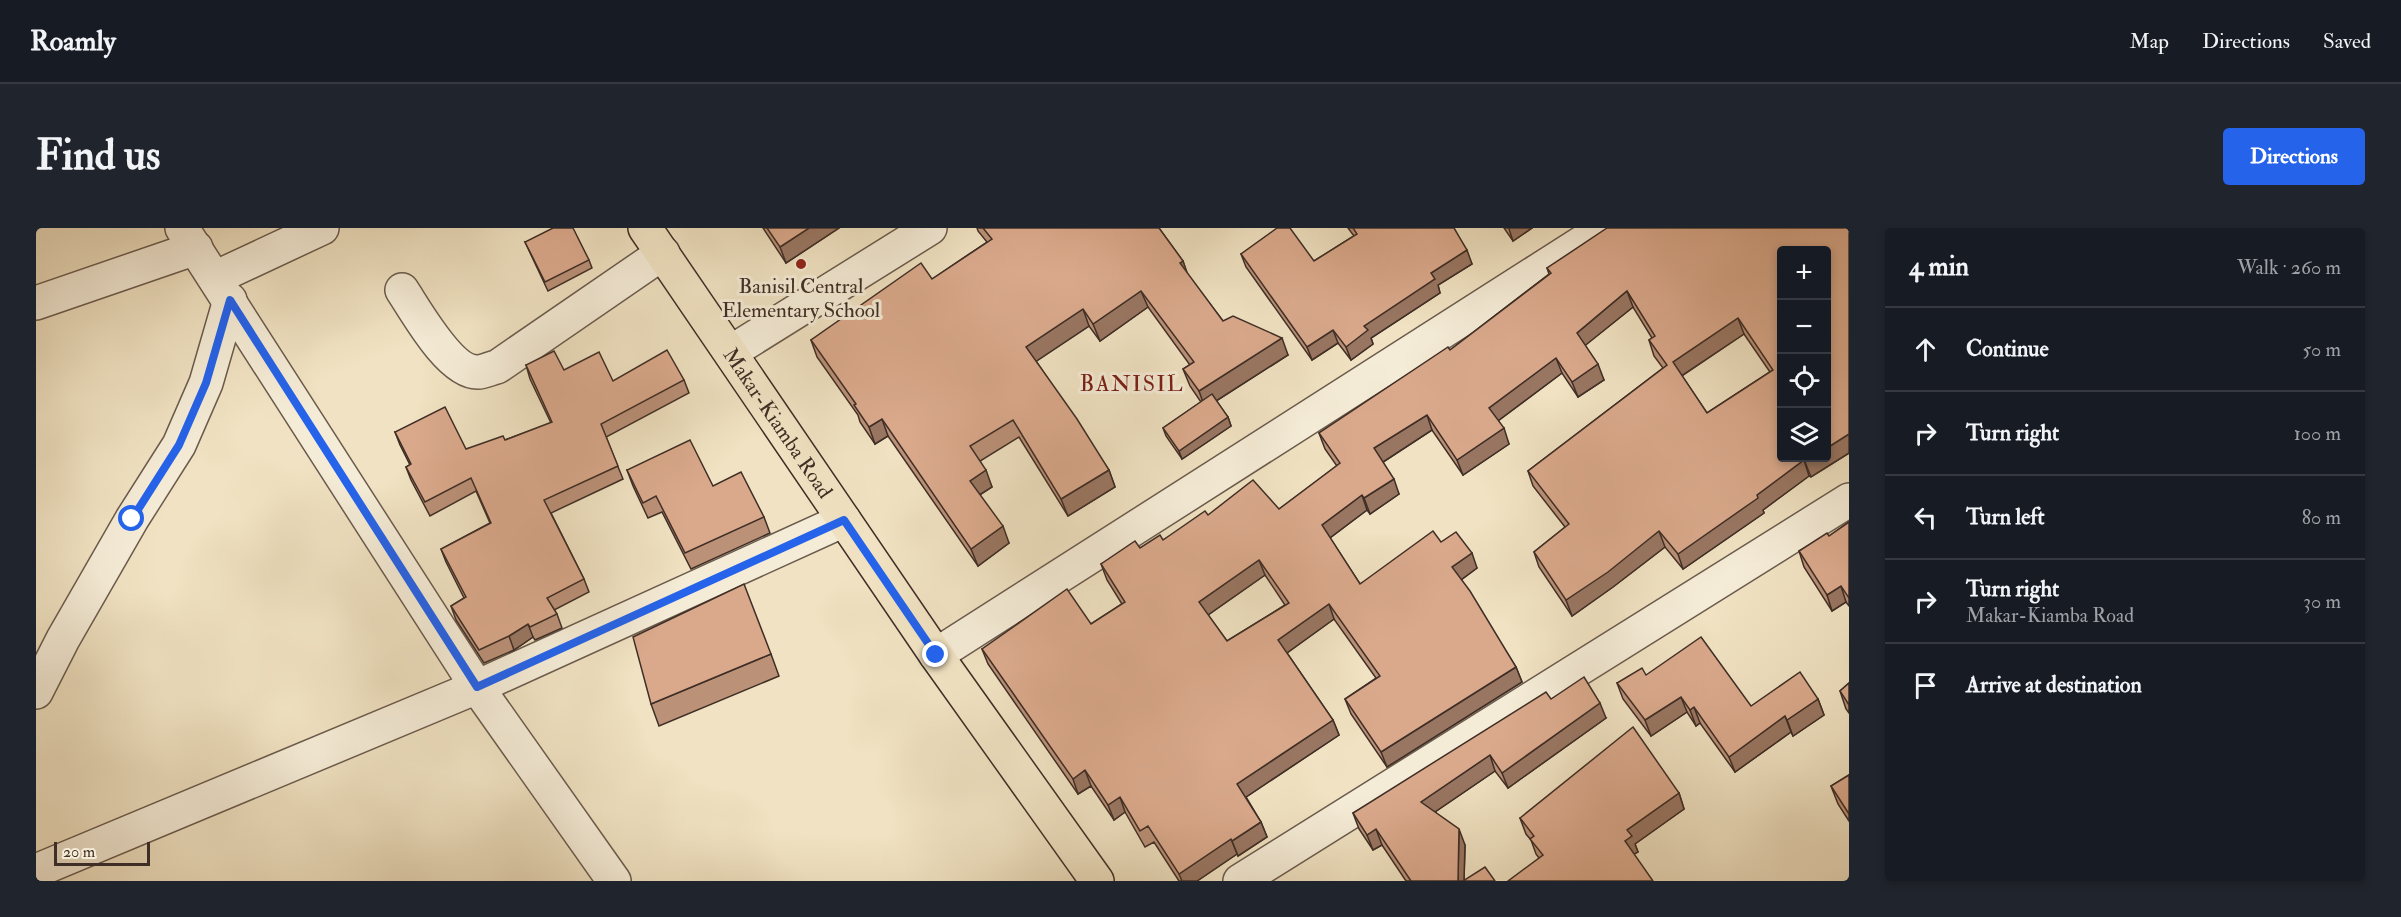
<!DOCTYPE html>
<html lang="en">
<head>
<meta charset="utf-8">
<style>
	body { margin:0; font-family:"IM FELL Double Pica",serif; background:#20242c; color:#f1f3f6 }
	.controls { position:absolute; right:18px; top:18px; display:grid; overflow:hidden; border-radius:6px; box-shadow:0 3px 9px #0003 }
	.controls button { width:54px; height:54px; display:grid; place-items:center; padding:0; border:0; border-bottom:2px solid #363941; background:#171b24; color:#f1f3f6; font:30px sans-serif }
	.scale { position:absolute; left:18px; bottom:15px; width:96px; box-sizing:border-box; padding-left:6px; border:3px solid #3f2e26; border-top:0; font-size:16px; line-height:21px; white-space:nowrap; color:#3f2e26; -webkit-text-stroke:4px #f5ecd7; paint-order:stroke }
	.stop { position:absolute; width:18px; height:18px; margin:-14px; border:4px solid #2563eb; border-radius:50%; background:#fff }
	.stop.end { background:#2563eb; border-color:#fff; box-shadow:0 2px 6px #0008 }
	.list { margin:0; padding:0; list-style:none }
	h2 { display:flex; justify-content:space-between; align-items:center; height:78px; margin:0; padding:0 24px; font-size:26px }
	h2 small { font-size:20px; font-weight:400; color:#9ea1a6 }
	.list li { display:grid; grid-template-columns:39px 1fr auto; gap:18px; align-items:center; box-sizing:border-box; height:84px; padding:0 24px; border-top:2px solid #363941 }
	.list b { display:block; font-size:22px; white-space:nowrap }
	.list p { margin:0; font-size:20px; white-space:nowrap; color:#9ea1a6 }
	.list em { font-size:20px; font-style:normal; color:#9ea1a6 }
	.icon { flex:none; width:33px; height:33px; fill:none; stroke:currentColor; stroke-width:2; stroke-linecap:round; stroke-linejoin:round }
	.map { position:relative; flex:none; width:1813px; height:653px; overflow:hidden; border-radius:6px }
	header { display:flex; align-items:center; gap:36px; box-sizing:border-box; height:84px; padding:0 30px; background:#171b24; border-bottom:2px solid #363941 }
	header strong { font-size:28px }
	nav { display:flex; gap:33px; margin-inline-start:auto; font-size:21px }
	.intro { display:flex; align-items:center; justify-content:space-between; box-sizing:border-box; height:144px; padding:0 36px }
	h1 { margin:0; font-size:42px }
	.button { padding:15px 27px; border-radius:6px; background:#2563eb; color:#fff; font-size:21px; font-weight:700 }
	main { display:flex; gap:36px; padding:0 36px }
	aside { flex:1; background:#171b24; border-radius:6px; box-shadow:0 3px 9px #0003 }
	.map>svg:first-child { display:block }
</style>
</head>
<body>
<header>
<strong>Roamly</strong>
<nav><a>Map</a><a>Directions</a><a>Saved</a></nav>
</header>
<div class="intro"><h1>Find us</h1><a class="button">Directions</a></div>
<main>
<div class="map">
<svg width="1813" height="653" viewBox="0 0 1813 653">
	<rect width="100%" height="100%" fill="#f0e2c2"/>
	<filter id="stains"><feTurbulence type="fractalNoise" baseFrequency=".00333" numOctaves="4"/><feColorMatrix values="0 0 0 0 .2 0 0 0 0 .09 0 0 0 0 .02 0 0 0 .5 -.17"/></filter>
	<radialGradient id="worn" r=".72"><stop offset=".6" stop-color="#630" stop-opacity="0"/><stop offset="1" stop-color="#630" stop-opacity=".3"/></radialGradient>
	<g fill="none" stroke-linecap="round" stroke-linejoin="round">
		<g stroke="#6b5b4d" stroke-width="36">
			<g id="minor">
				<polyline points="146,0 441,459 578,653"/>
				<polyline points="179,50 286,0"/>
				<path d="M366,62C380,83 414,145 442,144C448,144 455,140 461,139L627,25"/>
				<polyline points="0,75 160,20"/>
				<polyline points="695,124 894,0"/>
				<polyline points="900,427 1569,0"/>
				<polyline points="0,464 27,411 96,291 143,217 170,155 194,72"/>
				<polyline points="0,643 441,459 808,292"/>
				<polyline points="1204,653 1813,272"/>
			</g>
		</g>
		<g stroke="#3f2e26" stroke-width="36">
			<g id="major">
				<path id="s1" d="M609,0L900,427L1061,653"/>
			</g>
		</g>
		<use href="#minor" stroke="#f5ecd7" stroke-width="33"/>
		<use href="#major" stroke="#f0e2c2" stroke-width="33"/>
	</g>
	<g fill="#bb9178" stroke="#3f2e26" stroke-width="1.5" fill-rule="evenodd">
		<polygon points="727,0 803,0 750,35"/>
		<polygon points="941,0 1123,0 1147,33 1151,46 1187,93 1252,127 1180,173 1192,189 1195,198 1146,231 1130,208 1127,200 1165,174 1154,158 1147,141 1154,137 1112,79 1064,113 1053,98 1000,133 1073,242 1079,259 1032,288 983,209 944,233 956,259 944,267 973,315 942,338 852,208 839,216 824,194 822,187 781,129 775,112 896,51 951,14 942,3"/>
		<polygon points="1312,0 1418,0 1436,36 1402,57 1404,65 1335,110 1337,116 1315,132 1302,115 1276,132 1210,39 1205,26 1278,33 1318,8"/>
		<polygon points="1468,0 1496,0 1477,13"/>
		<path d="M1813,0V225L1775,249L1773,248L1727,282L1728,285L1647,341L1629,319L1577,359L1536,388L1503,339L1498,324L1529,299L1497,258L1492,243L1627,140L1618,128L1613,112L1616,110L1597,79L1549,117L1568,152L1542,169L1526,145L1462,193L1473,216L1427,247L1396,202L1347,234L1363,266L1334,286L1331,282L1294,310L1324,356L1405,314L1441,340L1425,352L1480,439L1486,454L1351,539L1315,486L1309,471L1340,450L1298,391L1251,425L1297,492L1303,507L1210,569L1225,594L1231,609L1202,628L1201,626L1161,653H1143L1118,614L1109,619L1089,584L1078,592L1055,558L1042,566L952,436L946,421L1055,396L1086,376L1071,352L1065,336L1104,320L1127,312L1172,287L1243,281L1301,238L1289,221L1283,205L1414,122L1513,46L1511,40ZM1708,106L1734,144L1671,185L1646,148ZM1229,347L1249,377L1191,413L1172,387Z"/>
		<polygon points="489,14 553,32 556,40 512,63"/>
		<polygon points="490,137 528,142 577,153 648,152 653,165 570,209 587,251 515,285 548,351 553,364 518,382 521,386 526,400 499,412 497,409 478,422 448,435 420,392 415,378 428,370 410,334 405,321 454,295 440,263 394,288 375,252 370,239 374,237 364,217 359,204 430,221 469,212 515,195 494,151"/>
		<polygon points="591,242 677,258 728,289 734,305 655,341 626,284 612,290 597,258"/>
		<polygon points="1813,294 1813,378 1810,374 1796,383 1768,339 1763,323 1793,308"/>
		<polygon points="735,426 743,448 623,498 615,476"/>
		<polygon points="1610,447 1715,478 1782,471 1788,487 1757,508 1755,504 1699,544 1664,495 1660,498 1651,484 1615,508 1587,471 1581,455"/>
		<polygon points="1813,455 1813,485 1810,481 1804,463"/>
		<polygon points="1515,471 1570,490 1472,560 1459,543 1399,584 1429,617 1428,652 1459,653 1370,653 1346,617 1337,622 1323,601 1317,585"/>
		<polygon points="1813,547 1813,593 1802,576 1795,558"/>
		<polygon points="1643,565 1648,581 1599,616 1602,624 1598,626 1503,630 1500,626 1495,612 1490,606 1484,590"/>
	</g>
	<g fill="#997662" stroke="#3f2e26" stroke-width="1.5">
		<polygon points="773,0 803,0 750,35 744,19"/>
		<polygon points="1474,0 1496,0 1477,13 1473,1"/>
		<polygon points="1431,22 1436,36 1402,57 1404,65 1335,110 1337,116 1315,132 1310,119 1328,98 1395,45"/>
		<polygon points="1147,33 1153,50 1144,35"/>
		<polygon points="1105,63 1112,79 1064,113 1057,96"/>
		<polygon points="1591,63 1597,79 1546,120 1541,105"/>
		<polygon points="1047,81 1053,98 996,136 990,119"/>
		<polygon points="1702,90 1708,106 1642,150 1637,134"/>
		<polygon points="1297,102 1302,115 1276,132 1271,119"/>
		<polygon points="1246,110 1252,127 1169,180 1163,163"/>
		<polygon points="1520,130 1526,145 1459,195 1453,180"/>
		<polygon points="1562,136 1568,152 1542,169 1536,154"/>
		<polygon points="1391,187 1396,202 1344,236 1338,220"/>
		<polygon points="1192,189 1195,198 1146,231 1143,223"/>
		<polygon points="846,191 852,208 839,216 833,199"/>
		<polygon points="1468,200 1473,216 1427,247 1421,232"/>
		<polygon points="1813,206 1813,225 1775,249 1769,234 1776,230 1791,230 1791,220"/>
		<polygon points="1768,232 1773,248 1727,282 1728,285 1647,341 1642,326"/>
		<polygon points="950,242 956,259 940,269 934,253"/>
		<polygon points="1073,242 1079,259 1032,288 1025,271"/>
		<polygon points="1358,251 1363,266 1334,286 1328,270"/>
		<polygon points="1326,267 1331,282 1291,312 1286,297"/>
		<polygon points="967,298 973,315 942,338 935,321"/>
		<polygon points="1623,303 1629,319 1577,359 1536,388 1530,372"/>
		<polygon points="1436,325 1441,340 1422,354 1416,339"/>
		<polygon points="1223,332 1229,347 1169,389 1163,374"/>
		<polygon points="1805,358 1810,374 1796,383 1791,367"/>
		<polygon points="1293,376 1298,391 1248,427 1242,412"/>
		<polygon points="492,396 497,409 478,422 473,408"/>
		<polygon points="1480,439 1486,454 1351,539 1345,524"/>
		<polygon points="1645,469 1651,484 1615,508 1609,492"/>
		<polygon points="1782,471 1788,487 1757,508 1751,492"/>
		<polygon points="1564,475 1570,490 1472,560 1466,545"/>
		<polygon points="1658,479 1664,495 1660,498 1654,482"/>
		<polygon points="1749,488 1755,504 1699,544 1693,529"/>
		<polygon points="1297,492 1303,507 1207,571 1201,556"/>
		<polygon points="1454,527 1459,543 1390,590 1385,574"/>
		<polygon points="1049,542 1055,558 1042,566 1037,551"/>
		<polygon points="1643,565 1648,581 1599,616 1602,624 1595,628 1589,613 1591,602"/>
		<polygon points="1084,569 1089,584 1078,592 1072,577"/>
		<polygon points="1225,594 1231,609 1202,628 1196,613"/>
		<polygon points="1340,601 1346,617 1337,622 1331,607"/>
		<polygon points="1423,601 1429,617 1428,653 1422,653"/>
		<polygon points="1195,611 1201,626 1161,653 1146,653 1143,646"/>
	</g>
	<g fill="#daa98c" stroke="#3f2e26" stroke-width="1.5" fill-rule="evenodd">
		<polygon points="517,0 537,0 553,32 509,54 489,14"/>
		<polygon points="731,0 773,0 744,19"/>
		<polygon points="947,0 1123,0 1147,33 1144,35 1187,93 1197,88 1246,110 1163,163 1147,141 1158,134 1105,63 1057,96 1047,81 990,119 1041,191 1073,242 1025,271 977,192 934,218 950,242 934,253 967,298 935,321 846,191 833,199 818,177 820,176 775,112 885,35 896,51 956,11"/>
		<polygon points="1241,0 1254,0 1278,33 1321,6 1317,0 1418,0 1431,22 1395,45 1399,51 1328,98 1332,102 1310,119 1297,102 1271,119 1205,26"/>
		<path d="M1571,0H1813V206L1791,220V22H1746V230H1776L1769,234L1768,232L1721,267L1722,270L1642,326L1623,303L1572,344L1530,372L1498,324L1533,296L1492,243L1631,137L1613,112L1619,108L1591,63L1541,105L1562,136L1536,154L1520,130L1453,180L1468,200L1421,232L1391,187L1338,220L1358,251L1328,270L1326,267L1286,297L1324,356L1397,303L1405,314L1420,304L1436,325L1416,339L1434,363L1480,439L1345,524L1309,471L1344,448L1293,376L1242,412L1297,492L1201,556L1225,594L1196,613L1195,611L1143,646L1112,598L1104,603L1084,569L1072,577L1049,542L1037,551L946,421L1031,361L1055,396L1089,374L1065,336L1099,313L1104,320L1124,307L1127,312L1169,283L1172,287L1217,252L1243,281L1304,235L1283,205L1412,119L1414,122L1515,45L1511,40ZM1702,90L1737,142L1671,185L1637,134ZM1223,332L1253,375L1191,413L1163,374Z"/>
		<polygon points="631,122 648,152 565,196 582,238 508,272 548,351 511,370 521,386 494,399 492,396 473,408 443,422 415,378 430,369 405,321 455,295 435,250 389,274 370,239 375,236 359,204 409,179 430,221 467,208 469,212 516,194 490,137 518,123 528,142 563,124 577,153"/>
		<polygon points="1176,166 1192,189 1143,223 1127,200"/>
		<polygon points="654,212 677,258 705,244 728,289 649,325 620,268 607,275 591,242"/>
		<polygon points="1813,294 1813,370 1805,358 1791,367 1763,323 1791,305 1793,308"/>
		<polygon points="708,356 735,426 615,476 597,409"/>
		<polygon points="1665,409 1715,478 1764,444 1782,471 1751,492 1749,488 1693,529 1658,479 1654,482 1645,469 1609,492 1581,455 1606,440 1610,447"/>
		<polygon points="1548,449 1564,475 1466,545 1454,527 1385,574 1423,601 1422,653 1375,653 1340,601 1331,607 1317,585 1510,464 1515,471"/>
		<polygon points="1813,455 1813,477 1804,463"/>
		<polygon points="1597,499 1643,565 1591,602 1596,608 1589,613 1617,653 1472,653 1507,627 1494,611 1498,608 1484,590"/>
		<polygon points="1813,547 1813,586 1795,558"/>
		<polygon points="1449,639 1459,653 1427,653"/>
	</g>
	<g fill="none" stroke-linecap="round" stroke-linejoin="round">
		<polyline stroke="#2563eb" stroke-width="8" points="96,291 143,217 170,155 194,72 441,459 808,292 900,427"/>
	</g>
	<circle fill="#8f2418" stroke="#f5ecd7" stroke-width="2" cx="765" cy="36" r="6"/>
	<g text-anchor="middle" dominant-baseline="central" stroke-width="6" stroke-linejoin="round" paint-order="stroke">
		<g font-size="21" fill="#3f2e26" stroke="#f5ecd7">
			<text x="765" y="58">Banisil Central<tspan x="765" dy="24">Elementary School</tspan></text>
		</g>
		<g font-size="21" fill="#3f2e26" stroke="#f5ecd7">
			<text stroke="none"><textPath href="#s1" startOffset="236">Makar-Kiamba Road</textPath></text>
		</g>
		<g font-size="22" letter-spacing="1.5" fill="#7a1f14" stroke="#f5ecd7">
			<text x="1096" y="156">BANISIL</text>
		</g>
	</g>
	<rect width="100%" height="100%" filter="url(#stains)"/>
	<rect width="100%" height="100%" fill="url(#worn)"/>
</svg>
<div class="controls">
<button>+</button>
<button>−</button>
<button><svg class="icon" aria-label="locate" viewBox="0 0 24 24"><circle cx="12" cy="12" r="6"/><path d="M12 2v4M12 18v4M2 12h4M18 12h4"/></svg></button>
<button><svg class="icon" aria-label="layers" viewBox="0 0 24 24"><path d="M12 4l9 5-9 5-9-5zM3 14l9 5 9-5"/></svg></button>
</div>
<div class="scale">20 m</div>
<div class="stop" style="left:96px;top:291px"></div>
<div class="stop end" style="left:900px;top:427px"></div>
</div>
<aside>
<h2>4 min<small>Walk · 260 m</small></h2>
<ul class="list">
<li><svg class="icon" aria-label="ahead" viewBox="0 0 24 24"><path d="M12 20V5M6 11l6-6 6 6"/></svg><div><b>Continue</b></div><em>50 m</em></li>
<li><svg class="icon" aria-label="right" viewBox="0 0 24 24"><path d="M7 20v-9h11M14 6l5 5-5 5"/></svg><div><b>Turn right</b></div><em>100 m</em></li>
<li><svg class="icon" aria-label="left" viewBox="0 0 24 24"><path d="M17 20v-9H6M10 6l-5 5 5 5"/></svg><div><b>Turn left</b></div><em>80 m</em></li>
<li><svg class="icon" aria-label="right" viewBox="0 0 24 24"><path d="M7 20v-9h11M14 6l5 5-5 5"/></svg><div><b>Turn right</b><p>Makar-Kiamba Road</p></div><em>30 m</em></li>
<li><svg class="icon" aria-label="arrive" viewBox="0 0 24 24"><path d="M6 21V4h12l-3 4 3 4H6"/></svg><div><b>Arrive at destination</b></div></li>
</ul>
</aside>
</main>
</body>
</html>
